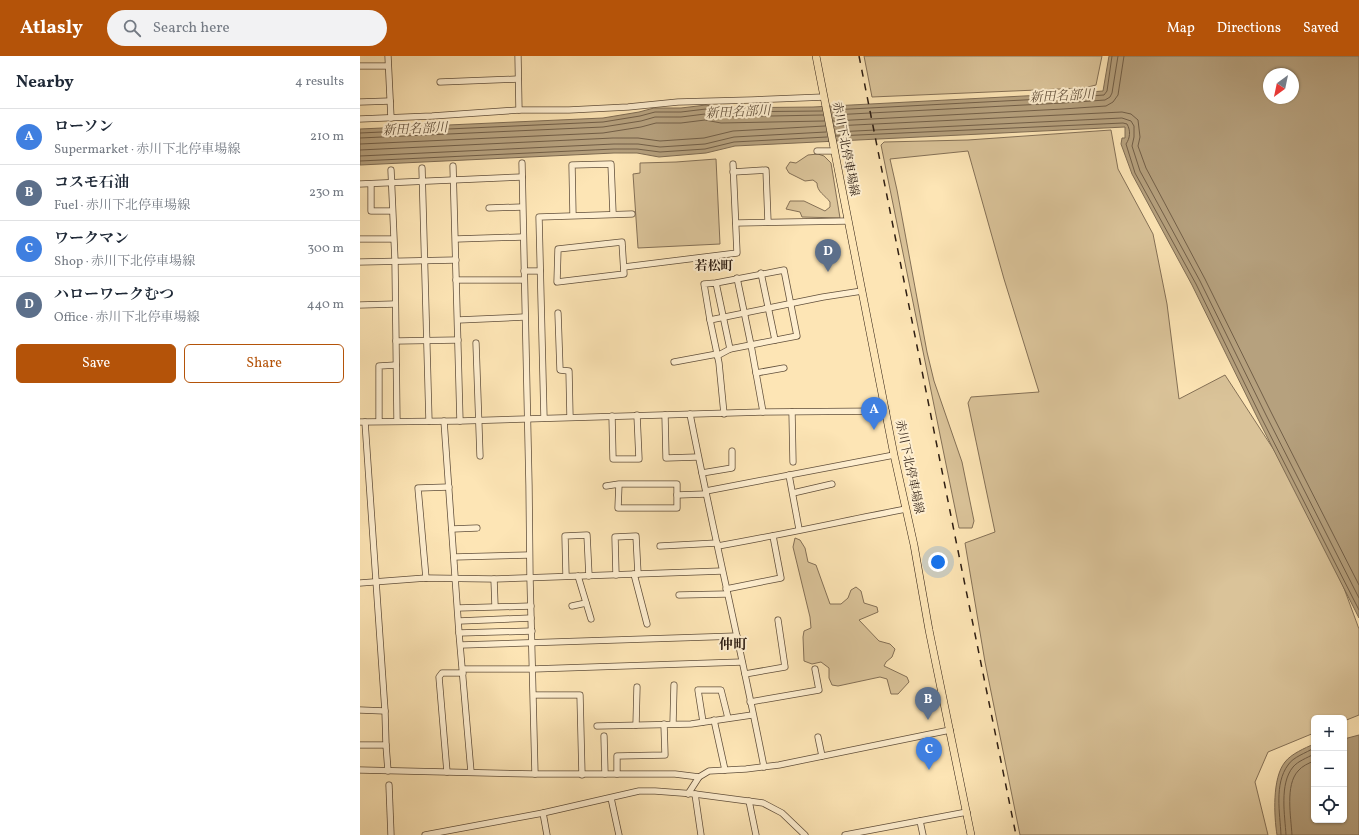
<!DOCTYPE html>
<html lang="en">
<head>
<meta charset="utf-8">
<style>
	body { margin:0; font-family:Vollkorn,"Noto Serif JP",serif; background:#f2f2f3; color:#1f2937 }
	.controls { position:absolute; right:12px; bottom:12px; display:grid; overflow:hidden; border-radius:6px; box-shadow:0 1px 3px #0004 }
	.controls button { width:36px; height:36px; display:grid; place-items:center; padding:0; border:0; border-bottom:1px solid #e0e1e3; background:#fff; color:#1f2937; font:20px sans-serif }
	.compass { position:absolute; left:903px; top:12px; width:36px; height:36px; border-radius:50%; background:#fff; box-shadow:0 1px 3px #0004; rotate:213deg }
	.you { position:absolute; left:578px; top:506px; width:14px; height:14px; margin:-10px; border:3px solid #fff; border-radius:50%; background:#1a73e8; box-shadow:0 0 0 6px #1a73e833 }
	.badge { display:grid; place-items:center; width:26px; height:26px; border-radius:50%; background:#b45309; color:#fff; font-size:13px; font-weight:700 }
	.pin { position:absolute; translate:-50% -33px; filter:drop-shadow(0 1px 2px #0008) }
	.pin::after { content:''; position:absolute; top:21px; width:14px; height:12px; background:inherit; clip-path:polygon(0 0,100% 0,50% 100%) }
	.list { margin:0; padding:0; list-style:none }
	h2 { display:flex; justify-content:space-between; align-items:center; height:52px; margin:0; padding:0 16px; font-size:17px }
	h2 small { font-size:13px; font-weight:400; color:#747a83 }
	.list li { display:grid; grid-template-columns:26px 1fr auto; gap:12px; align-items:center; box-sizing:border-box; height:56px; padding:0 16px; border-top:1px solid #e0e1e3 }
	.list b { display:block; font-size:15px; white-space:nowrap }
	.list p { margin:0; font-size:13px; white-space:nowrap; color:#747a83 }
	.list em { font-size:13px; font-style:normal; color:#747a83 }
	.actions { display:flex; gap:8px; padding:12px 16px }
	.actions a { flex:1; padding:9px 0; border:1px solid #b45309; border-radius:6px; text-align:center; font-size:14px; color:#b45309 }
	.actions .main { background:#b45309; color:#fff }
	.icon { flex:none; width:22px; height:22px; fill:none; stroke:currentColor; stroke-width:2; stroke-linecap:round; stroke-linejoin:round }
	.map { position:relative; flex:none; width:999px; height:779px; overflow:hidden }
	header { display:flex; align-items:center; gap:24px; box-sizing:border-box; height:56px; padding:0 20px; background:#b45309; color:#fff }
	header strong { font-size:19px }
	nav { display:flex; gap:22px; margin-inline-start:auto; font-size:14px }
	.search { width:280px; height:36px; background:#f2f2f3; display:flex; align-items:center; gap:10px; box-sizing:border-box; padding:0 14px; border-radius:22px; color:#747a83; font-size:15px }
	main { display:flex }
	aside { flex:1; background:#fff }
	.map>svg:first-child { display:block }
</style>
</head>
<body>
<header>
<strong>Atlasly</strong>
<div class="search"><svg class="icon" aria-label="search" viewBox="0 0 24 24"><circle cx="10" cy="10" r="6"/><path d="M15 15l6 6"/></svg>Search here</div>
<nav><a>Map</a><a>Directions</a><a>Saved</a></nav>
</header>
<main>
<aside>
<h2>Nearby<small>4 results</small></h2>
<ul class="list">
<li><span class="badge" style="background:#3f7fe0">A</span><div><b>ローソン</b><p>Supermarket · 赤川下北停車場線</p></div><em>210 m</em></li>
<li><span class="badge" style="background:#5c6f8a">B</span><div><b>コスモ石油</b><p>Fuel · 赤川下北停車場線</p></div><em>230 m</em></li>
<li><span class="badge" style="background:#3f7fe0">C</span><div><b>ワークマン</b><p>Shop · 赤川下北停車場線</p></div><em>300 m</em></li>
<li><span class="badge" style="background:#5c6f8a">D</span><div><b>ハローワークむつ</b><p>Office · 赤川下北停車場線</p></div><em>440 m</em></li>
</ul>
<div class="actions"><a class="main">Save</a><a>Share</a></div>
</aside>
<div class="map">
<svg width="999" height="779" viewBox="0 0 999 779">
	<rect width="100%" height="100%" fill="#fde5b5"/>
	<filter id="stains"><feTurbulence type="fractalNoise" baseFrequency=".005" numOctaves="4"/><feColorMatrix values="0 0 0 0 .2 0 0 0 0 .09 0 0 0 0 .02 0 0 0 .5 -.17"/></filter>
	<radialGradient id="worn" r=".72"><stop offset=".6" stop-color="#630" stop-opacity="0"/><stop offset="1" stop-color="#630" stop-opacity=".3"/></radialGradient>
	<g fill="#dac399" stroke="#847056">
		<polygon points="504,0 742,0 736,29 724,32 512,41"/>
		<polygon points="751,74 758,113 793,178 807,248 819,343 865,319 929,417 963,475 999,573 999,659 984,665 984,662 954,662 954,677 908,696 895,726 908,779 660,779 625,606 605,487 635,476 608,347 611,341 679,336 644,223 608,95 530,103 537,134 567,296 574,325 602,406 614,465 612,472 599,472 521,89 524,86 608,84"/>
		<path d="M458,98L464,100L471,107L480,162L442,161L440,156L426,153L430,145H444L465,155L470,151V146C465,139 457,136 457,127L453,124L445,125L429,117L426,112L430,106L436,107L448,99Z"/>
		<polygon points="356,103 360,188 278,192 273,118 280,117 280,107 316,106"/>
		<polygon points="435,482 440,484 445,492 448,506 456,509 470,548 481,548 488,542 491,534 496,531 501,535 504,547 517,551 518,556 499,564 519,585 530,588 535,593 532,601 526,606 524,610 547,621 549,626 538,638 531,638 527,623 520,621 478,630 472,629 469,622 469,612 461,606 452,608 444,605 443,581 444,575 451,572 450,561 433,491"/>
	</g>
	<g fill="#b6a17e" stroke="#7f6c53" fill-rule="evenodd">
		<path d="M749,0H999V562L898,363L832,229L772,118L761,88L762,82H765V71L375,90L346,97L299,101L277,97H254L0,109V73L243,62L279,56L294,52H321L346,49L360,52L453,51L702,38L743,35ZM909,18H933V42H909Z"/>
		<path d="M999,679V779H917C914,760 912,722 925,706C931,698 945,692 954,688V764H984V683Z"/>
	</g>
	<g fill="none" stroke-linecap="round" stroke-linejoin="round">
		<g stroke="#725f48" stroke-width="1">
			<polyline points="471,54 702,42 744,39 747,35 752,0"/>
			<polyline points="472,59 703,47 745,44 750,41 752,37 758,0"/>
			<polyline points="473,65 703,53 746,50 753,46 758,39 764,0"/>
			<polyline points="474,70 762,56 771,58 778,64 780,81 778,90 786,112 845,223 911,356 999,529"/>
			<polyline points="475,76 762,62 771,65 774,70 774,81 772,90 780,115 840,225 906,359 999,542"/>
			<polyline points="0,77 243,66 280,60 295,56 321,56 346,53 361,56 462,55"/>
			<path d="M476,80L763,67L767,68C771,75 770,82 766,88L775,117L836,228L901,361L999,554"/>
			<polyline points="0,82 243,71 281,65 295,61 321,61 345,58 361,61 463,59"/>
			<polyline points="0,88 243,77 281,71 296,67 321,67 345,64 361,67 464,65"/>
			<polyline points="0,94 253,82 278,82 300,85 344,82 373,75 465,70"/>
			<polyline points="0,100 254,88 278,88 300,91 345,88 374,81 466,76"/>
			<polyline points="0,105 254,93 277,93 300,96 345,93 374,86 467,81"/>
			<path d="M921,779C920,757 914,728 928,709C933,701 946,697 954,692"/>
			<path d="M926,779C925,760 919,728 933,711C938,705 947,702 954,698"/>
			<path d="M932,779C931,761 925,729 938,715C942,710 949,707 954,705"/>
		</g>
		<g stroke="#614f3b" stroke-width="7">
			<g id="minor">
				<polyline points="28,0 31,62"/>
				<polyline points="158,0 159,54"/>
				<polyline points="0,10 28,10"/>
				<polyline points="80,26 158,23"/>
				<polyline points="0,46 30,45"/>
				<polyline points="0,63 72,60 159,54 209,54 268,51 318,46 392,44 464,41"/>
				<polyline points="457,95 475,95"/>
				<polyline points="162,107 169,429 170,522 175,718"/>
				<polyline points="93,110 100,365"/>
				<polyline points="62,112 69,365"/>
				<polyline points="31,114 35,205 37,365"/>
				<polyline points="373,116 406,114 408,166"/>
				<polyline points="0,128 162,121"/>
				<polyline points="11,128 11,155 32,155"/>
				<polyline points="129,152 162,151"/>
				<polyline points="213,159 212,109 251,108 253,157"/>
				<polyline points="376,167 488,165"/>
				<polyline points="0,183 33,183"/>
				<polyline points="96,183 162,181"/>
				<polygon points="262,186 264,218 197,226 198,193"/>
				<polyline points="0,206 96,204"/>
				<polyline points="264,211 377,197 373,108"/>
				<polyline points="164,215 180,215"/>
				<polyline points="401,217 415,284"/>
				<polyline points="377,222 391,289 403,356"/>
				<polyline points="96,224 164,224"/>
				<polyline points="0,249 35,248"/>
				<polyline points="198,257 200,314 209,315 210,361"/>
				<polyline points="98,264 164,261"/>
				<polyline points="350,264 344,228 356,227 424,214 437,280 370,293 356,227"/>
				<polyline points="36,285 98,284"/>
				<polyline points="116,287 120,400"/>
				<polyline points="357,300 370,293"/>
				<polyline points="314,306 357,298"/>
				<polyline points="396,317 424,312"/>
				<polyline points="432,356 433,406"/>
				<path d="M330,358C353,476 381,593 404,711"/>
				<polyline points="364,358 359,307 350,264 463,241 502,235"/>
				<polyline points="305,359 306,402 338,401"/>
				<polyline points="252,360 253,403 279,403 277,359"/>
				<polyline points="184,362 179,161 272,158"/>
				<polyline points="19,365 19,310 36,309"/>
				<polyline points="84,365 99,577 111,716"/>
				<polyline points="0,366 100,365 403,356 526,355"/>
				<polyline points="5,366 25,655 26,689 28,715"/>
				<polyline points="342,417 372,412 372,395"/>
				<polyline points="429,419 439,473"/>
				<polyline points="246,430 259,428 317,428 317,452 258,452 259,428"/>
				<polyline points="346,435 534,399"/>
				<polyline points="433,437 472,428"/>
				<polyline points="317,439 346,438"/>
				<polyline points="92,473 117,472"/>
				<polyline points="300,490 357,487"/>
				<path d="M358,490C421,479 483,465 546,453"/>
				<polyline points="94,501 169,499"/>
				<polyline points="274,518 287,568"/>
				<polyline points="256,519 255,481 276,480 278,518"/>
				<polyline points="206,520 205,480 227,479 229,520"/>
				<polyline points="218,520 231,563"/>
				<polyline points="66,522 58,432 89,431"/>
				<polyline points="134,523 135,550"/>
				<polyline points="0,527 66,522 134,523 362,515"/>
				<polyline points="366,533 421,522 413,480"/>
				<polyline points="319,539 367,538"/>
				<polyline points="212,550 226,547"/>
				<polyline points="98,552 171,550"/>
				<polyline points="99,565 171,562"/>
				<polyline points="99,577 172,575"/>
				<polyline points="101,589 377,580"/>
				<polyline points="103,613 173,613 382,606"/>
				<polyline points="385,618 425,611 418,564"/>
				<polyline points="174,639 220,639 222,719"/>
				<polyline points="390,646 459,634 455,613"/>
				<polyline points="0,654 25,655"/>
				<polyline points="354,664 365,714"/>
				<polyline points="343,666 338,634 361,634 368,662"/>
				<polyline points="313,667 314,629"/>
				<polyline points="276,669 277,631"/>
				<polyline points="237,670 331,668 392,659"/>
				<polyline points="244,680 245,718"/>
				<polyline points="458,681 462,700"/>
				<polyline points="0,689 26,689"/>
				<polyline points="0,714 175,718 315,718 339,721"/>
				<polyline points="87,716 79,621 82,617 103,617"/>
				<polyline points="257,718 257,700 305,699 304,668"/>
				<polyline points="29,729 31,779"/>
				<polyline points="328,738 339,721 349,715 386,713 419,709 590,674"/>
				<polyline points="335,738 341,779"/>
				<polyline points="251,742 259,779"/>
				<polyline points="389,745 396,779"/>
				<polyline points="183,757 187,779"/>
				<polyline points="560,765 563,779"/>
				<polyline points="65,779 183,757 279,735 295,735 335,738 403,747 422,757 445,779"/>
				<polyline points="485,779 607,756"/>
			</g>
		</g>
		<g stroke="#2d1d12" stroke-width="8">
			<polyline id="major" points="456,0 534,399 554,489 569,574 611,779"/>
		</g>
		<use href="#minor" stroke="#feeecf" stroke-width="5.5"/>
		<use href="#major" stroke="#fde5b5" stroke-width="7"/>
		<polyline stroke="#2d1d12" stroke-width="1.5" stroke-dasharray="7 7" stroke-linecap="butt" points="499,0 595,480 656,779"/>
	</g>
	<g text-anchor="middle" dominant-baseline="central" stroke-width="4" stroke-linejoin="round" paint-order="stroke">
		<g font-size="12" fill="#2d1d12" stroke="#feeecf">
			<text transform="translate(485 93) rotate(79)">赤川下北停車場線</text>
			<text transform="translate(549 411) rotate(78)">赤川下北停車場線</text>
		</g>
		<g font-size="13" font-style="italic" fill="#64523d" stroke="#feeecf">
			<text transform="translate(702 41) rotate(-3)">新田名部川</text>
			<text transform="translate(378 57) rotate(-3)">新田名部川</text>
			<text transform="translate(55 74) rotate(-3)">新田名部川</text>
		</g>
		<g font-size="13" font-weight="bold" fill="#2d1d12" stroke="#feeecf">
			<text x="354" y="211">若松町</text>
		</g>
		<g font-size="14" font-weight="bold" fill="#2d1d12" stroke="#feeecf">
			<text x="373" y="589">仲町</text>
		</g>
	</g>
	<rect width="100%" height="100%" filter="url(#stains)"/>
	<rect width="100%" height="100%" fill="url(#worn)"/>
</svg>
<div class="controls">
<button>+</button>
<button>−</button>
<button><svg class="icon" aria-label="locate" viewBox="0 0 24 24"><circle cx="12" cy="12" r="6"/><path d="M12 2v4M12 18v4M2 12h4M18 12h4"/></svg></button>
</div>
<svg class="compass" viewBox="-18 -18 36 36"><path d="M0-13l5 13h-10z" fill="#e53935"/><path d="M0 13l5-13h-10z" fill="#747a83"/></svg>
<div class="you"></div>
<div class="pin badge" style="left:514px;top:374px;background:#3f7fe0">A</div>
<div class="pin badge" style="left:568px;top:664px;background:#5c6f8a">B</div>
<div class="pin badge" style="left:569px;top:714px;background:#3f7fe0">C</div>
<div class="pin badge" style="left:468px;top:216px;background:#5c6f8a">D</div>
</div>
</main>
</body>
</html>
